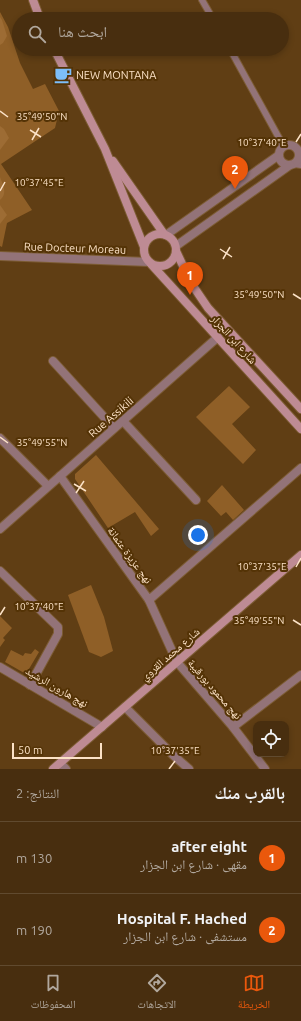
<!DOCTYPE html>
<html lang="ar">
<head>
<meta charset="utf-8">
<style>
	body { margin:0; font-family:Ubuntu,"Noto Naskh Arabic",sans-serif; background:#523a1d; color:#f1f3f6; direction:rtl }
	.controls { position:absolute; right:12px; bottom:12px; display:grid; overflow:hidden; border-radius:8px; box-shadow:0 2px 6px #0003 }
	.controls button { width:36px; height:36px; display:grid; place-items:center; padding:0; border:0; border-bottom:1px solid #604a2f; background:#482e0f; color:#f1f3f6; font:20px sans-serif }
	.scale { position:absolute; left:12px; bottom:10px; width:90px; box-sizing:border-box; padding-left:4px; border:2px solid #fce2c7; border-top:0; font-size:11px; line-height:14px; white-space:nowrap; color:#fce2c7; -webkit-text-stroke:3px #543306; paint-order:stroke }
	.you { position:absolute; left:198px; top:535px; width:14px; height:14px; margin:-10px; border:3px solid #fff; border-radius:50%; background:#1a73e8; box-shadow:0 0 0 6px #1a73e833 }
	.badge { display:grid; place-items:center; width:26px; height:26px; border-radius:50%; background:#ea580c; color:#fff; font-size:13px; font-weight:700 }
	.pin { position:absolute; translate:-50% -33px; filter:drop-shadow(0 1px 2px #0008) }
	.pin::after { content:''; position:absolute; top:21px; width:14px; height:12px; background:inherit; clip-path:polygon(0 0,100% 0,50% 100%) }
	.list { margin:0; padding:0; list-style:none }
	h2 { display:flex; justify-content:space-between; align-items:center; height:52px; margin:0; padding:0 16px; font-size:17px }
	h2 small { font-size:13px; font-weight:400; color:#b1a89e }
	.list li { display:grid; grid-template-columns:26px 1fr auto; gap:12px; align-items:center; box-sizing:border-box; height:72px; padding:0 16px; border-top:1px solid #604a2f }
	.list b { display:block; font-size:15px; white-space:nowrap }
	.list p { margin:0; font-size:13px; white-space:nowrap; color:#b1a89e }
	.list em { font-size:13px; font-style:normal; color:#b1a89e }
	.icon { flex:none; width:22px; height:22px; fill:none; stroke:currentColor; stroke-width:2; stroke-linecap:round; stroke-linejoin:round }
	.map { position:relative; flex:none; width:301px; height:769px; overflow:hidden; direction:ltr }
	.search { position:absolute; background:#482e0f; box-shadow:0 2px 6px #0003; left:12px; right:12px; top:12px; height:44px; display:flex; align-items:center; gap:10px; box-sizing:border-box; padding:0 14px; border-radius:22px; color:#b1a89e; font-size:15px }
	.sheet { height:196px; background:#482e0f }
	nav { display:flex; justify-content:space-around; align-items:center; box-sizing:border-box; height:56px; border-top:1px solid #604a2f; background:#482e0f; font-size:11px; color:#b1a89e }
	nav a { display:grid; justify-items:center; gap:2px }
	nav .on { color:#ea580c }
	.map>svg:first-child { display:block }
</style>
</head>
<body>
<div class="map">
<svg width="301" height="769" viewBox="0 0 301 769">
	<rect width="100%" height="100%" fill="#603e14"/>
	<g fill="#8f5f27">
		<polygon points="0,12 8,27 20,63 33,89 45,84 59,111 55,128 1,164 32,210 7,223 2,247 0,246"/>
		<polygon points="229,386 250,407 232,424 256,450 243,464 196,417"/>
		<polygon points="96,455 159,529 151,536 135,512 108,528 75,479 75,474"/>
		<polygon points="222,485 244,510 233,520 226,512 221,516 207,501"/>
		<polygon points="91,585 104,617 113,651 101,657 89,652 68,595"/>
		<polygon points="0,616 12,628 3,638 5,640 0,647"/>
		<polygon points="35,649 39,652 26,674 5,662 11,650 23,656 25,653 31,654"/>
	</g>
	<g fill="#9d6c34">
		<polygon points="0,17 2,20 7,36 3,43 0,45"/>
		<polygon points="0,126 4,129 9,138 0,150"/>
		<path d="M0,177C3,185 8,194 0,200Z"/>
		<polygon points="0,205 7,215 0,224"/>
	</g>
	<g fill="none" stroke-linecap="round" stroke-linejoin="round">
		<g stroke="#7c5c34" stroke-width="8">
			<g id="service">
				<polyline points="202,0 213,19"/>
				<polyline points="230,49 284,147"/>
				<polyline points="299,156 301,155"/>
				<polyline points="294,164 301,165"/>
			</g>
		</g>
		<g stroke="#7c5c34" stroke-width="10">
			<g id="minor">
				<circle cx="289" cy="155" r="10"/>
				<polyline points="166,235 279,155"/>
				<polyline points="176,246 290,165"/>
				<polyline points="0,256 149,262"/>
				<polyline points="53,361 114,428"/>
				<polyline points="123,421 196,500"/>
				<polyline points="0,438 48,486"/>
				<polyline points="60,476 149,600 301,468"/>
				<polyline points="0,529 218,337"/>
				<polyline points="0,571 58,627 58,634 30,685"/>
				<polyline points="149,600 177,662 233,727 265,769"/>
				<polyline points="0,667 102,727"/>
				<polyline points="125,707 174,756 189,769"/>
				<polyline points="233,727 301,675"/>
				<polyline points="60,763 66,769"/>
			</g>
		</g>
		<g stroke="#7c5c34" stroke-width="10">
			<g id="secondary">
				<polyline points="33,0 40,19"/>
				<polyline points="54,49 105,149 144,247"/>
				<polyline points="113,161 164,234"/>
				<circle cx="160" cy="250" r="16"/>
				<polyline points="176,251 191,283 208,308 301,409"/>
				<polyline points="151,264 301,429"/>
				<polyline points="53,769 301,555"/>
			</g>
		</g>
		<use href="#service" stroke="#937378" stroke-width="6"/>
		<use href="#minor" stroke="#937378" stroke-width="8"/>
		<use href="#secondary" stroke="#be8b94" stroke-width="8"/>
	</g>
	<path fill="none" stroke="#fce2c7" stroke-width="1.5" d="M0,111L8,117M30,130L41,137M32,140L39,128M296,142L301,134M0,191L5,182M220,249L232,257M223,259L230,247M293,294L301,299M0,437L8,443M74,484L86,491M76,493L84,481M296,567L301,558M0,615L5,607M293,620L301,625M169,769L175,761"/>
	<defs>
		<g id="cafe-bare" transform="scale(1.38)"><path d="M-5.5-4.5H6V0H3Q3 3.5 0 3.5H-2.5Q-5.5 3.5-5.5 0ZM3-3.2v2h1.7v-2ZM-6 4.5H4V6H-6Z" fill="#7dbef9" stroke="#543306" stroke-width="2.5" paint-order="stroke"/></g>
	</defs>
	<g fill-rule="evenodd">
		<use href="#cafe-bare" x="63" y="75"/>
	</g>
	<g text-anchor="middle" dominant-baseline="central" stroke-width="4" stroke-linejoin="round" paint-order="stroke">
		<g font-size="11" fill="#fce2c7" stroke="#543306" text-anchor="start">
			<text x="76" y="75">NEW MONTANA</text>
		</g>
		<g font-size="11" fill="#fce2c7" stroke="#543306">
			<text transform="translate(75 248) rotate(2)">Rue Docteur Moreau</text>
			<text transform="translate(234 339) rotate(48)">شارع ابن الجزار</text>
			<text transform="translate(111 417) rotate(-41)">Rue Assikili</text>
			<text transform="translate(130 555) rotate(54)">نهج عزيزة عثمانة</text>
			<text transform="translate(170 654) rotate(-41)">شارع محمد القروي</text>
			<text transform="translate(57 687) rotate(30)">نهج هارون الرشيد</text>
			<text transform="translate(215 689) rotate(49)">نهج محمود بورقيبة</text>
		</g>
	</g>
	<g font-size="10" text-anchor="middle" fill="#fce2c7" stroke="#543306" stroke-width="4" stroke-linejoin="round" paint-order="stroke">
		<text x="42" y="120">35°49'50"N</text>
		<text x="262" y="146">10°37'40"E</text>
		<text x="39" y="186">10°37'45"E</text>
		<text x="259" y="298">35°49'50"N</text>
		<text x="42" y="446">35°49'55"N</text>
		<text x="262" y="570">10°37'35"E</text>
		<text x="39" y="610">10°37'40"E</text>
		<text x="259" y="624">35°49'55"N</text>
		<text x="175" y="754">10°37'35"E</text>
	</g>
</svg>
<div class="controls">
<button><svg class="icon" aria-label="locate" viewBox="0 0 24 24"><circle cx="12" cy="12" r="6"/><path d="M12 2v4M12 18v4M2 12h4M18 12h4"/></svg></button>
</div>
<div class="scale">50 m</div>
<div class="you"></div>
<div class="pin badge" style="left:190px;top:295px">1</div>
<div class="pin badge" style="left:235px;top:189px">2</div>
<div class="search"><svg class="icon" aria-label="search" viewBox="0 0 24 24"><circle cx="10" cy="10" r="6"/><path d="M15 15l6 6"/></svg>ابحث هنا</div>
</div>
<section class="sheet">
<h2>بالقرب منك<small>النتائج: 2</small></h2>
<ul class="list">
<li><span class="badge">1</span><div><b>after eight</b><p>مقهى · شارع ابن الجزار</p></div><em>130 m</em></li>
<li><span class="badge">2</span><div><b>Hospital F. Hached</b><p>مستشفى · شارع ابن الجزار</p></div><em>190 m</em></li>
</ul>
</section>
<nav>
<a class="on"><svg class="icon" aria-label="map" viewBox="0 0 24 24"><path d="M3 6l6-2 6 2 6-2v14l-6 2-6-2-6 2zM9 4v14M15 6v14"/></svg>الخريطة</a>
<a><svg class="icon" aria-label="directions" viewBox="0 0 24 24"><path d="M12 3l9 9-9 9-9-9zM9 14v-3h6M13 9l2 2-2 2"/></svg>الاتجاهات</a>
<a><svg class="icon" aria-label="saved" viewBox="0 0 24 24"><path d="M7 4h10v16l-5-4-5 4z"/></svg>المحفوظات</a>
</nav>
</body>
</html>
